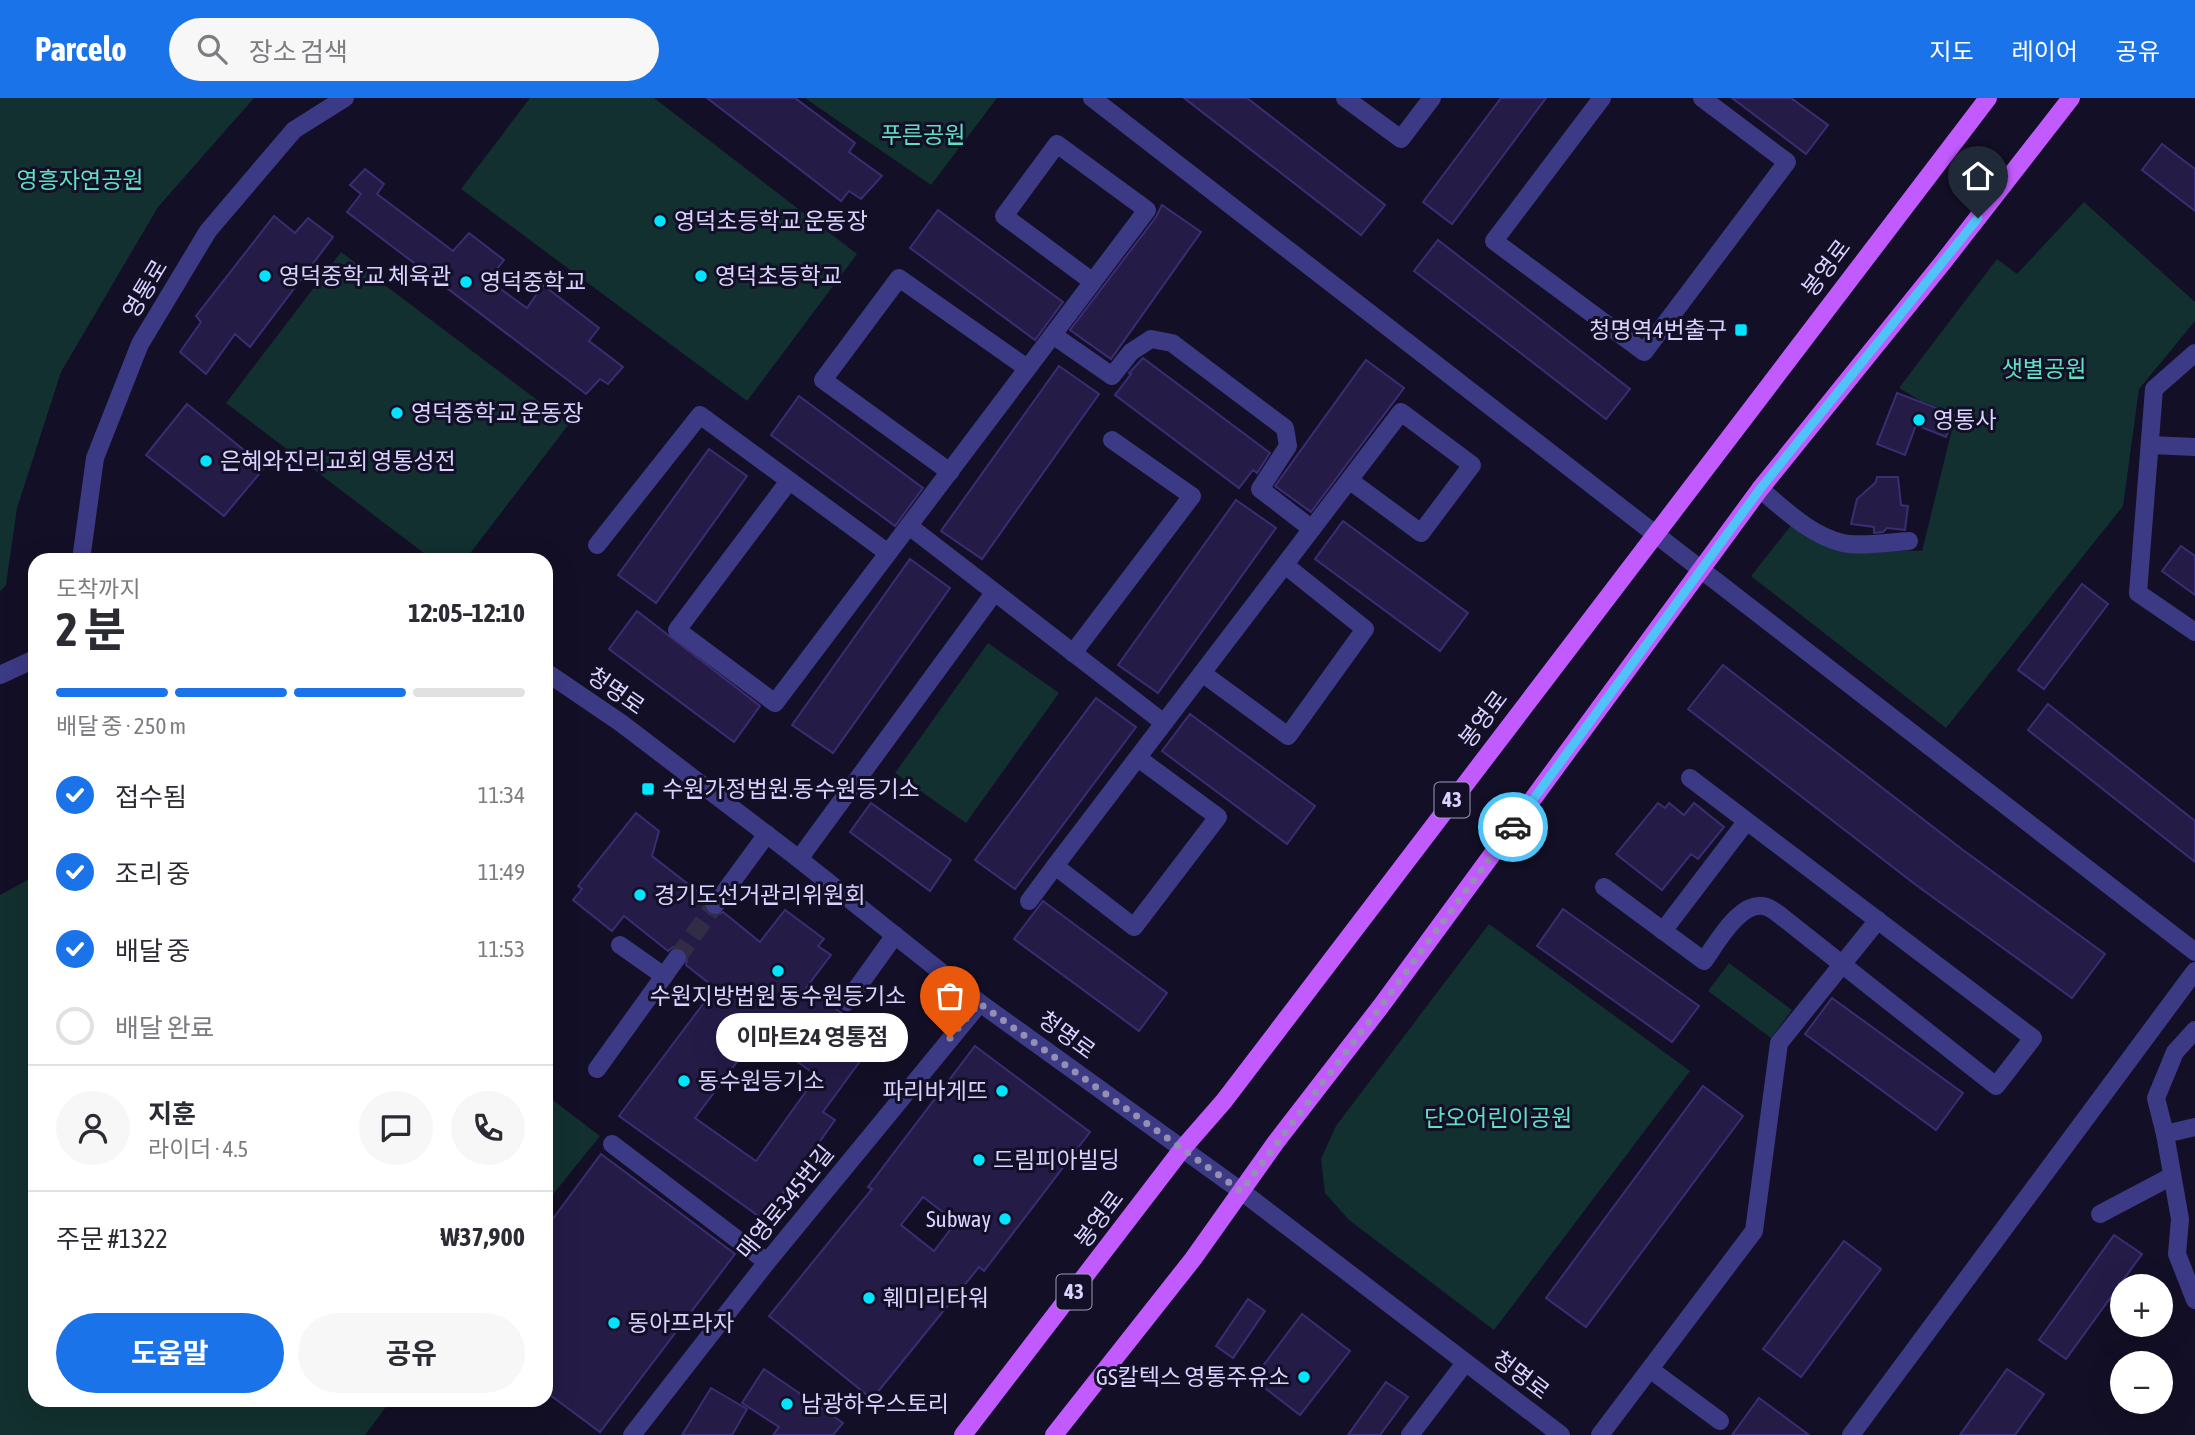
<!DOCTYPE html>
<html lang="ko">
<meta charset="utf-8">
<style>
:root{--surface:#fff;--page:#f7f7f7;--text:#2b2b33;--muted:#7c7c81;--line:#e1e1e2;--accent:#1a73e8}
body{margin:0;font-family:"Asap Condensed","Noto Sans KR",sans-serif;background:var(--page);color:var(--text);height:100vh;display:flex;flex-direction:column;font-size:26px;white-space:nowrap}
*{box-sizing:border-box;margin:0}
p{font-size:23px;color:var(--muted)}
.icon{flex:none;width:38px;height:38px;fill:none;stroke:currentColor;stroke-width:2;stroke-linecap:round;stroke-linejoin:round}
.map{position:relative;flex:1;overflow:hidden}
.drawer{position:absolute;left:28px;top:455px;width:525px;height:854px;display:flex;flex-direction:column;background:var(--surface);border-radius:21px;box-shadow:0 7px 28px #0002}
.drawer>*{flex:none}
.tools{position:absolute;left:2110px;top:1176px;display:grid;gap:14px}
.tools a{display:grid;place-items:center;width:63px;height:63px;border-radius:50%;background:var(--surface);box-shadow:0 7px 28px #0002;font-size:35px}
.pin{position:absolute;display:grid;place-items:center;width:60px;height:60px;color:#fff;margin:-72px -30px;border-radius:50% 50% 50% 0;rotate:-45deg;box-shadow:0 0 7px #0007}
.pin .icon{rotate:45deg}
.courier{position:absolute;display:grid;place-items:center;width:70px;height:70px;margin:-35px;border:5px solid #4fc3f7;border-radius:50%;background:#fff;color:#222;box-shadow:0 2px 9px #0007}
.bubble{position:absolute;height:49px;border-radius:24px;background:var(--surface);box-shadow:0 7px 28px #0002;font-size:23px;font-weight:700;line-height:49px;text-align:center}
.overview em{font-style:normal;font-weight:700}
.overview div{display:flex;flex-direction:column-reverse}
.overview{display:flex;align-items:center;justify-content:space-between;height:119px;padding:0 28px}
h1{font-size:46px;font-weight:700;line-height:52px}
.bar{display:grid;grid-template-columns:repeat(4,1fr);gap:10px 7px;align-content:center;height:84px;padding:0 28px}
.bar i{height:9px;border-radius:5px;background:var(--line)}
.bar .current{background:var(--accent)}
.bar p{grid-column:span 4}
.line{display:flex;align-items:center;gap:18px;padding:0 28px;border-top:2px solid var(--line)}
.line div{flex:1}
.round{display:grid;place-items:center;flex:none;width:74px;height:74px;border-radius:37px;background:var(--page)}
ol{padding:0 28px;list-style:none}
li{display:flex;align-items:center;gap:21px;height:77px}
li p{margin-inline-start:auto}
li .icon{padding:7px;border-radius:50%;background:var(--accent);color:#fff;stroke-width:4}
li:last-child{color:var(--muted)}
li i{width:38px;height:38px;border:4px solid var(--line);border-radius:50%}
.action{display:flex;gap:14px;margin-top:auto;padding:14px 28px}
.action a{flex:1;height:80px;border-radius:42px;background:var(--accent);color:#fff;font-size:28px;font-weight:700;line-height:80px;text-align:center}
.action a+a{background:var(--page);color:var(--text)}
header{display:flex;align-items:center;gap:42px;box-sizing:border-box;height:98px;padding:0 35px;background:var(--accent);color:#fff}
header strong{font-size:33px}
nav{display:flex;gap:38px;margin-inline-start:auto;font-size:24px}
.search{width:490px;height:63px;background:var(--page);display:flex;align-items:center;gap:18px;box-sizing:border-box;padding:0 24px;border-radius:38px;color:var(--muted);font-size:26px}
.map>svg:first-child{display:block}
</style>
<header>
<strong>Parcelo</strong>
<div class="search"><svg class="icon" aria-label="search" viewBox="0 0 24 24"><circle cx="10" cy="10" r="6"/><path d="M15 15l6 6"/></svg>장소 검색</div>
<nav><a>지도</a><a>레이어</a><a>공유</a></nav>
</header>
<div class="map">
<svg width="2195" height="1337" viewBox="0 0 2195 1337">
<rect width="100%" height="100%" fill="#130f26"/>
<g fill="#12302f">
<polygon points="0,0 254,0 158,109 61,274 17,410 6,487 0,493"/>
<polygon points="530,0 654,0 857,156 747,303 461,91"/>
<polygon points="805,0 997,0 931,87"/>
<polygon points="2084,104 2195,204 2195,223 2139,291 2123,408 1946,630 1751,478 1798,419 1845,451 1922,453 1956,315 1921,303 1899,290 1997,161 2017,176"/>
<polygon points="341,154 569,326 465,462 433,462 226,305"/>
<polygon points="988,545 1059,595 966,725 895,675"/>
<polygon points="35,778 35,1302 391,1302 365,1337 0,1337 0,797"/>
<polygon points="1489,826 1690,973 1494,1232 1349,1122 1325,1095 1321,1061 1336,1028"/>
<polygon points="1729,865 1792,912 1771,940 1708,893"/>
<polygon points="546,997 600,1038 546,1105"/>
</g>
<g fill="#241b47" stroke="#3b2d73" stroke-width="2" fill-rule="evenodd">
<polygon points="707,0 795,0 855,45 849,54 882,78 861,101 849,93 841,103"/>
<polygon points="1184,0 1247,0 1385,107 1361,137"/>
<polygon points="1501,0 1546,0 1452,126 1423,104"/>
<polygon points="1732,0 1791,0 1828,27 1806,56"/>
<polygon points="2162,46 2195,71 2195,113 2142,72"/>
<polygon points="365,71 384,86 377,96 453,153 469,135 504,162 488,182 527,210 543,187 599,230 589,243 623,269 608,286 600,281 586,296 347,114 361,96 350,87"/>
<polygon points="1162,107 1201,134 1111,261 1070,232 1156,119"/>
<polygon points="938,112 1063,204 1035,242 910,150"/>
<polygon points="274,118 295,135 308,120 333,139 250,249 235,236 206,276 180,254 201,224 196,218"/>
<polygon points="1438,142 1630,291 1606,321 1414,173"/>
<polygon points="1143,260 1270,355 1257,375 1253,372 1239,390 1115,297 1131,276 1129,275"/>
<polygon points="1366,262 1404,290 1311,414 1275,388"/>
<polygon points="1059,268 1099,296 982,461 941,433"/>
<polygon points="1897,295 1955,317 1946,339 1916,327 1905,357 1877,346"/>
<polygon points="799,298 923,390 895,428 771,337"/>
<polygon points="187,306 265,369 224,418 146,357"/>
<polygon points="709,351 747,378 656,505 618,477"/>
<polygon points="1877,379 1898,379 1901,407 1908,408 1905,432 1887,430 1883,434 1874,435 1874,429 1851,426 1857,401 1876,384"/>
<polygon points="1236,402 1276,430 1158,595 1118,567"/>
<polygon points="1343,423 1468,515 1440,553 1315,461"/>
<polygon points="2181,448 2195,458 2195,497 2162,473"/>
<polygon points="910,461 950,490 833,655 792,627"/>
<polygon points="2082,486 2108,506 2044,591 2018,572"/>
<polygon points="637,513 760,608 734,644 609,551"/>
<polygon points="1723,567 1963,752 2105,856 2072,900 1916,787 1688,611"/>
<polygon points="1096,600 1136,629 1015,791 975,762"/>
<polygon points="2048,606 2195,723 2195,764 2028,632"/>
<polygon points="1190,616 1315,708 1287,746 1162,653"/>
<polygon points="871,705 951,762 930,793 850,734"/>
<polygon points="1658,705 1665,710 1669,705 1684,717 1694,705 1724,729 1698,761 1691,756 1662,792 1616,756"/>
<path d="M636,715L659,733L652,758L706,800L704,811L709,816L714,818L723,814L760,844L785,812L824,841L818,848L831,857L806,890L856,925L861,918L882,933L823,1014L835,1022L764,1122L619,1018L715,890L686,867L688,856L683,850L673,849L668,853L624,818L612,833L573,802L582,791L578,788ZM764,928L776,948L817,978L756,1063L695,1020Z"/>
<polygon points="1043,803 1167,895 1139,933 1014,841"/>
<polygon points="1563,811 1699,908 1672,944 1537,848"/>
<polygon points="1832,900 1963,995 1936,1032 1805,936"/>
<path d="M975,948L1090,1034L984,1173L979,1169L872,1301L769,1218L872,1091L868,1089ZM923,1099L956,1124L934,1153L901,1127Z"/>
<polygon points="1703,988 1743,1018 1586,1229 1546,1200"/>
<polygon points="601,1056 735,1156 600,1334 546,1294 546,1130"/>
<polygon points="2114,1137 2142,1156 2066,1261 2039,1242"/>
<polygon points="1844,1143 1881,1171 1801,1279 1763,1251"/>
<polygon points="1248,1201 1265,1213 1233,1260 1216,1248"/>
<polygon points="1302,1216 1350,1253 1300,1317 1253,1281"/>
<polygon points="764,1271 843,1325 833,1337 773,1337 779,1329 742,1305"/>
<polygon points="2007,1271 2044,1296 2015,1337 1960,1337"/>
<polygon points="1386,1284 1408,1299 1380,1337 1348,1337"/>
<polygon points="711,1290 747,1311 732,1337 682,1337"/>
<polygon points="1759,1300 1809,1337 1732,1337"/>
</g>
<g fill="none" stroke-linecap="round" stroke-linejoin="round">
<polyline stroke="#312d47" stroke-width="18" stroke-dasharray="18 9" stroke-linecap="butt" points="677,860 715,807"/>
<g stroke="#3d3a85" stroke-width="18">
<polyline points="1092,0 2195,854"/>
<polyline points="1345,0 1401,41 1432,0"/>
<polyline points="1602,0 1494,143 1644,254 1787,64 1702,0"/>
<polyline points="1053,237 1112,278 1131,254 1151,241 1172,245 1285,330 1288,348 1260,391 1312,431"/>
<polyline points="2195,255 2154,291 2138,495 2195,534"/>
<polyline points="2150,347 2195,349"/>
<polyline points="950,374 823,282 899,180 1027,270"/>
<polyline points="789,383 677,532 775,605 1147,112 1057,46 1004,118 1093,184"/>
<path d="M1760,391C1784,411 1811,438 1843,445C1860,449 1890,444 1909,443"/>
<polyline points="909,428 1164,625"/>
<polyline points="597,447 700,317 888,455"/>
<polyline points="81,462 95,360 140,246 208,133 294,32 345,0"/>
<polyline points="1073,555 1192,398 1112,342"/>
<polyline points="546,574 621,625 799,761 980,905 1241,1093 1561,1337"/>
<polyline points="1202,575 1288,638 1365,531 1285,467"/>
<polyline points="0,577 35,561"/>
<polyline points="799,761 994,495"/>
<polyline points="1055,768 1134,829 1218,719 1138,660"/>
<path d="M1604,789L1704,863C1717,845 1741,800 1767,809C1772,811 1777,815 1781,818L1996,988L2033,940L1690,680"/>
<polyline points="1029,803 1055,768 1401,314 1472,367 1421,435 1349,382"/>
<polyline points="715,807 767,736"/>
<polyline points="1663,833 1746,724"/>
<polyline points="620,847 664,878"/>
<polyline points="847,904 895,837"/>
<polyline points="597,971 677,860"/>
<polyline points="2195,1029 2165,1036 2180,1121 2177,1156 2195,1202"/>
<polyline points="2165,1036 2156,1000 2175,954 2195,932"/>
<polyline points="612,1046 767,1164"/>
<polyline points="2100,1116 2172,1078"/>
<polyline points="1651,1272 1720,1323"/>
<polyline points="632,1337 767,1164 980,905"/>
<polyline points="1410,1337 1465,1265"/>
<polyline points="1600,1337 1754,1133 1779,945 1878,822"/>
<polyline points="1851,1337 2195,873"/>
</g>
<g stroke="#c25bff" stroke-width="18">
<polyline points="963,1337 1183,1050 1224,1003 1988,0"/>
<polyline points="1054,1337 1193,1161 1276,1044 1381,908 1760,391 1944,163 2071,0"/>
</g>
</g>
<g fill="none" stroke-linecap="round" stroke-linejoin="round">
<polyline stroke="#948fb3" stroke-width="7" stroke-dasharray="0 12.6" points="950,940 979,905 1241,1093 1381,908 1513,729"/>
<polyline stroke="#4fc3f7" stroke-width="9" points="1513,729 1760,391 1978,120"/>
</g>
<g fill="#00e5ff" stroke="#130f26" stroke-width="2.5">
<circle cx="660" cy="123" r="7"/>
<circle cx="265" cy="178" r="7"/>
<circle cx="701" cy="178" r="7"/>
<circle cx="466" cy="184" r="7"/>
<rect x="1734" y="225" width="14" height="14" rx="3.5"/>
<circle cx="397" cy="315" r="7"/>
<circle cx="1919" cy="322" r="7"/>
<circle cx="206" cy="363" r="7"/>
<rect x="641" y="684" width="14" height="14" rx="3.5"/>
<circle cx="640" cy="797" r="7"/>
<circle cx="778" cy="873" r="7"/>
<circle cx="684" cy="983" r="7"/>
<circle cx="1002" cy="993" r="7"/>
<circle cx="979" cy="1062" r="7"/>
<circle cx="1005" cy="1121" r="7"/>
<circle cx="869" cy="1200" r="7"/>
<circle cx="614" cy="1225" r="7"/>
<circle cx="1304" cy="1279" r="7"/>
<circle cx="787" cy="1306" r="7"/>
</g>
<g text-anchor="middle" stroke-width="6" stroke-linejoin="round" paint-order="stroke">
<g fill="#130f26" stroke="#9e99be" stroke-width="2">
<rect x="1434.5" y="684.5" width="35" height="35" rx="5"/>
<rect x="1056.5" y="1176.5" width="35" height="35" rx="5"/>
</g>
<g font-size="21" font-weight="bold" fill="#d9d4ff">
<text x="1452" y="709">43</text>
<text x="1074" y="1201">43</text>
</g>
<g font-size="23" fill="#5fe0c0" stroke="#130f26">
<text x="923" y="45">푸른공원</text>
<text x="80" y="90">영흥자연공원</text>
<text x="2044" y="279">샛별공원</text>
<text x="1498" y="1028">단오어린이공원</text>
</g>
<g font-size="23" fill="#d9d4ff" stroke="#130f26" text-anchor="start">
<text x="674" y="131">영덕초등학교 운동장</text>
<text x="279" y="186">영덕중학교 체육관</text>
<text x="715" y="186">영덕초등학교</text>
<text x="480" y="192">영덕중학교</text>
<text x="1727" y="240" text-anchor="end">청명역4번출구</text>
<text x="411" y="323">영덕중학교 운동장</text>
<text x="1933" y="330">영통사</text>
<text x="220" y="371">은혜와진리교회 영통성전</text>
<text x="662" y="699">수원가정법원.동수원등기소</text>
<text x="654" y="805">경기도선거관리위원회</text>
<text x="778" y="906" text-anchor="middle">수원지방법원 동수원등기소</text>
<text x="698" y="991">동수원등기소</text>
<text x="988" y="1001" text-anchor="end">파리바게뜨</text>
<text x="993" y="1070">드림피아빌딩</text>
<text x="991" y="1129" text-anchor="end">Subway</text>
<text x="883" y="1208">훼미리타워</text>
<text x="628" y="1233">동아프라자</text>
<text x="1290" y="1287" text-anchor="end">GS칼텍스 영통주유소</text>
<text x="801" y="1314">남광하우스토리</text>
</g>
<g font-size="23" fill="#d9d4ff" stroke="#130f26">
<text transform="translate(1826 170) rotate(-53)" y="8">봉영로</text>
<text transform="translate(145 191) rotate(-59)" y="8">영통로</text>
<text transform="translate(616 593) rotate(35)" y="8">청명로</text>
<text transform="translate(1483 621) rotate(-53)" y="8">봉영로</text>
<text transform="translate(1067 937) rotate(36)" y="8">청명로</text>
<text transform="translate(785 1104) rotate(-51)" y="8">매영로345번길</text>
<text transform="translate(1099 1121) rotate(-53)" y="8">봉영로</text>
<text transform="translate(1521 1277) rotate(37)" y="8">청명로</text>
</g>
</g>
</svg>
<div class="tools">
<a>+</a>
<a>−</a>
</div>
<div class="pin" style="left:950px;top:940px;background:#ea580c"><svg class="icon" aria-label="bag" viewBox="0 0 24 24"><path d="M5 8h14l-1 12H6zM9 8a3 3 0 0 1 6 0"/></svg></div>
<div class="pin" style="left:1978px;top:120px;background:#1f2937"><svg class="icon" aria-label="home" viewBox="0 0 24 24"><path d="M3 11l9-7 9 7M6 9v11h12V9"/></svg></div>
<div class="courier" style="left:1513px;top:729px"><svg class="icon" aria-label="car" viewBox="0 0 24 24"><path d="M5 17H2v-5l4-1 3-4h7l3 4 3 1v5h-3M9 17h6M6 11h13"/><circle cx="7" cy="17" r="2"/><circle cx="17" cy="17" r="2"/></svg></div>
<div class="bubble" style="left:716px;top:915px;width:192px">이마트24 영통점</div>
<section class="drawer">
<div class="overview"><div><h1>2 분</h1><p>도착까지</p></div><em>12:05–12:10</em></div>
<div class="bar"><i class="current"></i><i class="current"></i><i class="current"></i><i></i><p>배달 중 · 250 m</p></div>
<ol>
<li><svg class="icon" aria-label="check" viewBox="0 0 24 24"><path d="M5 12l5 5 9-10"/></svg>접수됨<p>11:34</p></li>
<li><svg class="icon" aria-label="check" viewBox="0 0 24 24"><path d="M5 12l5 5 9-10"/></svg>조리 중<p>11:49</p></li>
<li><svg class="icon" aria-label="check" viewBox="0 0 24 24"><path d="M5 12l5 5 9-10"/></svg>배달 중<p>11:53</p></li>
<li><i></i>배달 완료</li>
</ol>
<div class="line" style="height:126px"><a class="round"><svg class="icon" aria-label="person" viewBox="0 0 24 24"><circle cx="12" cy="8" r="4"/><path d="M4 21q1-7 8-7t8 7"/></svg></a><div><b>지훈</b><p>라이더 · 4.5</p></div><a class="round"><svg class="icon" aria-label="chat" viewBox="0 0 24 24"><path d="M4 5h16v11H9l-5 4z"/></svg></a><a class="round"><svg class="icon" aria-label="phone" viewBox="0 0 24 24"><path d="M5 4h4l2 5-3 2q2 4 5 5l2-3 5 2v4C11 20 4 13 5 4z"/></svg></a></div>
<div class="line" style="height:91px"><div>주문 #1322</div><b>₩37,900</b></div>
<div class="action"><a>도움말</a><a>공유</a></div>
</section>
</div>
